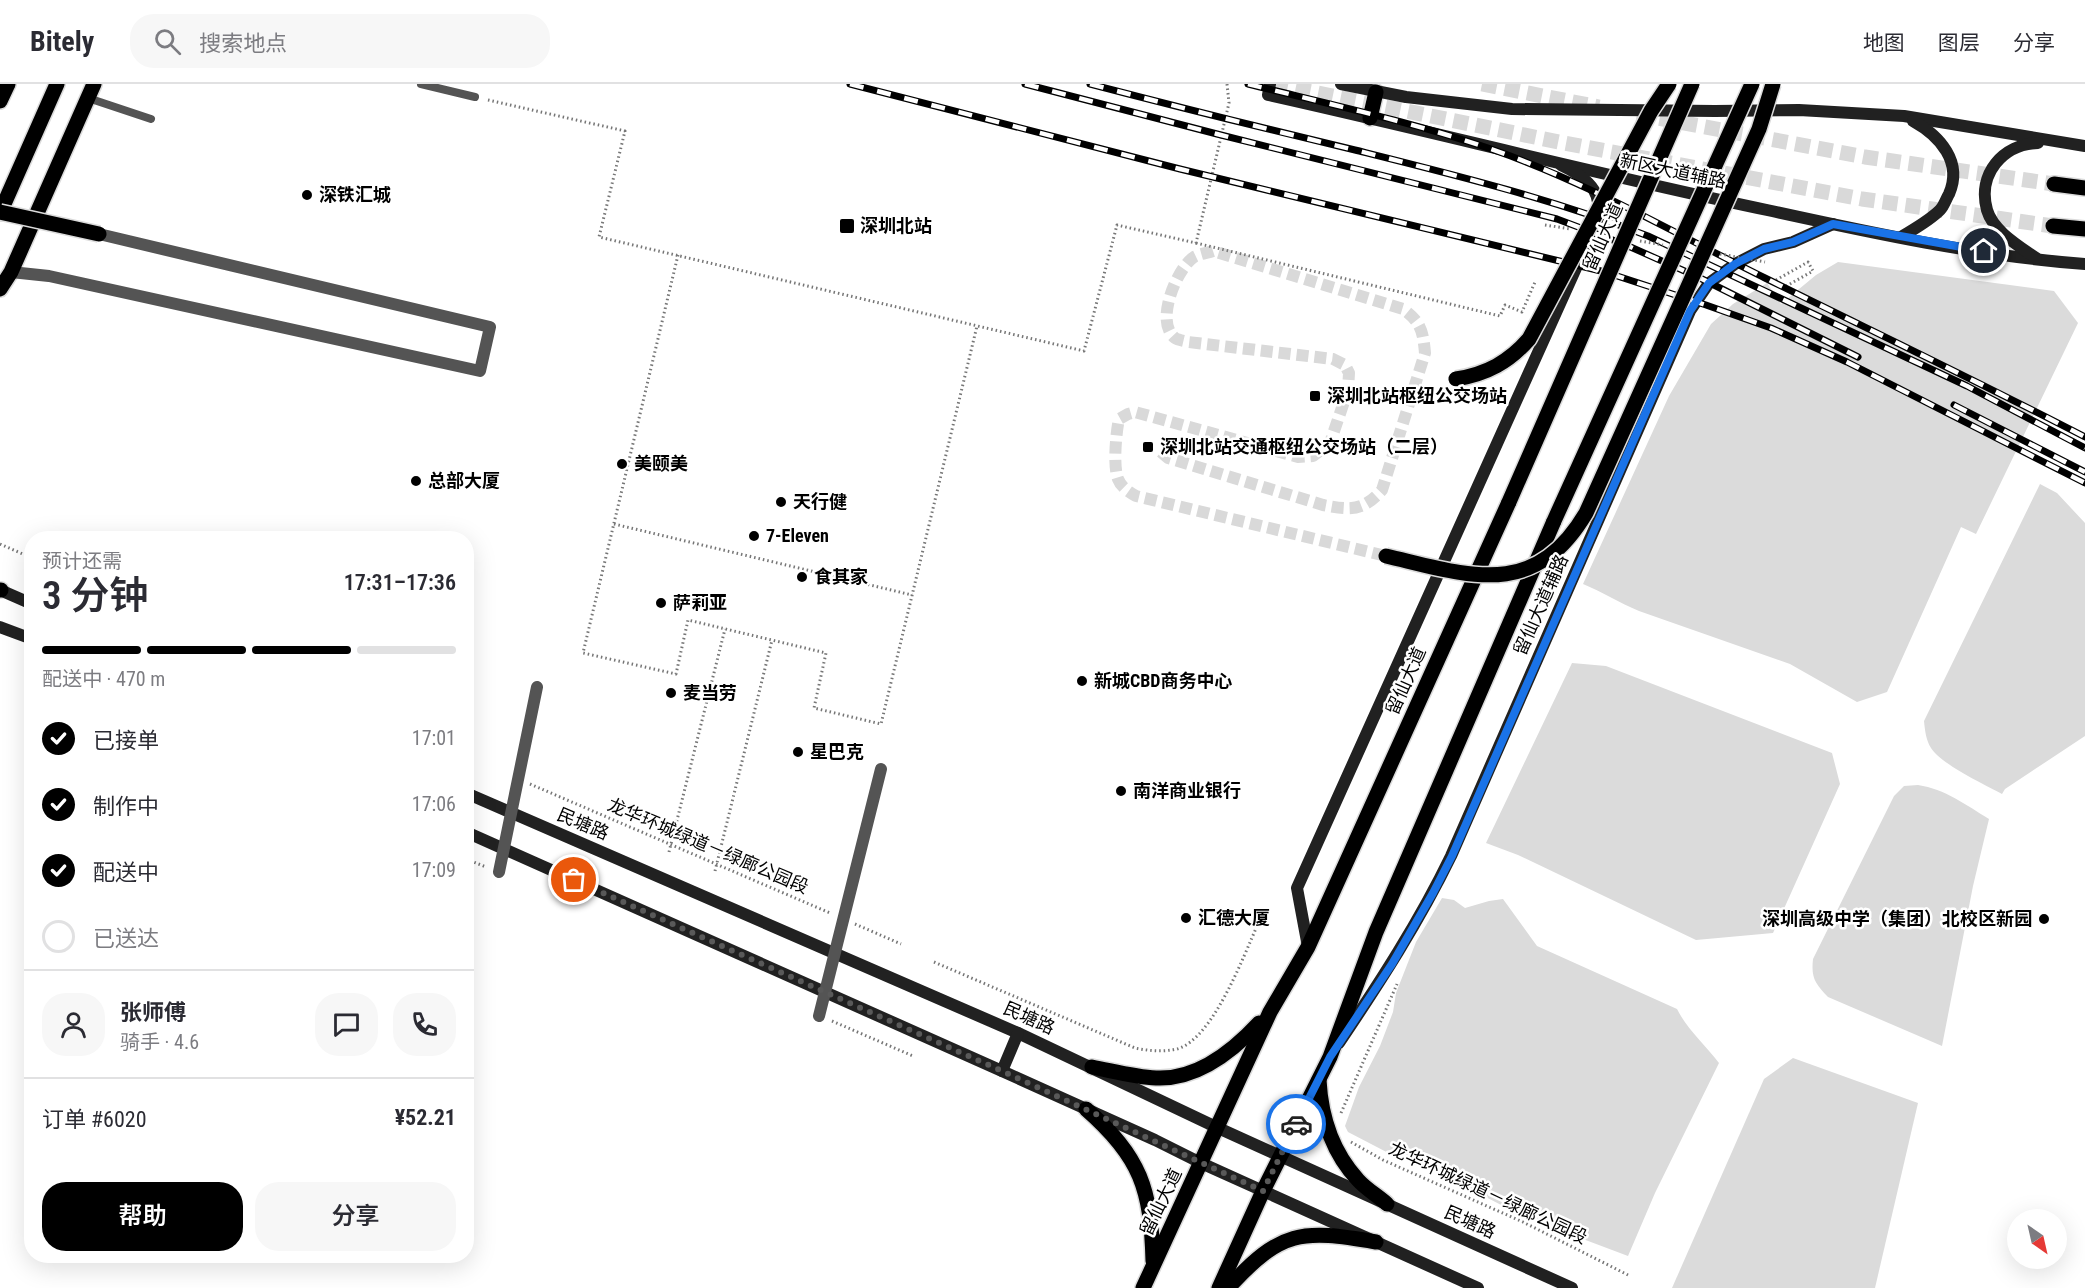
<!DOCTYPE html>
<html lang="zh">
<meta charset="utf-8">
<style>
:root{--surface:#fff;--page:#f7f7f7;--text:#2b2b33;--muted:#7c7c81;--line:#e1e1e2;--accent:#000}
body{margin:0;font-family:"Roboto Condensed","Noto Sans SC",sans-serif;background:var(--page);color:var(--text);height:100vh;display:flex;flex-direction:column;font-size:22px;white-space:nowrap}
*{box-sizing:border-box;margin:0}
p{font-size:20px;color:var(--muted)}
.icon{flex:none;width:33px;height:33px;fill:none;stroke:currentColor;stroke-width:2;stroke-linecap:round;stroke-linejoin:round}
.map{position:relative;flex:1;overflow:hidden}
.sheet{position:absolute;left:24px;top:447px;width:450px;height:732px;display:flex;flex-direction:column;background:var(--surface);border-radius:24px;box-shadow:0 6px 24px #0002}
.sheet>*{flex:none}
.needle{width:39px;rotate:146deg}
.fabs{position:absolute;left:2007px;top:1125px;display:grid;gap:12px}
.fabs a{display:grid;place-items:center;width:60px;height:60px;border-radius:50%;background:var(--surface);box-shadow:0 6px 24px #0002;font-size:30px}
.pin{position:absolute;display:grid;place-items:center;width:51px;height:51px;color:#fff;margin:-26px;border:3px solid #fff;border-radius:50%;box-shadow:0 2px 6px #0007}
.courier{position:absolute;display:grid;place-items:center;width:60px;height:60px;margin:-30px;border:4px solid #1a73e8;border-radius:50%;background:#fff;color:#222;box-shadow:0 2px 8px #0007}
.head em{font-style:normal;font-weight:600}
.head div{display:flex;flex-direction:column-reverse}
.head{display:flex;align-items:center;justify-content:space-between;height:102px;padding:0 18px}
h1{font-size:39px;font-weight:600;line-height:45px}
.bar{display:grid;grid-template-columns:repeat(4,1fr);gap:9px 6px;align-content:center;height:72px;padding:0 18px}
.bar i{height:8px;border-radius:4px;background:var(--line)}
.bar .current{background:var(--accent)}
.bar p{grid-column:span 4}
.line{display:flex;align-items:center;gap:15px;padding:0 18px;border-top:2px solid var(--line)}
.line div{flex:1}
.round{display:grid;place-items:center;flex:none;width:63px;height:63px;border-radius:24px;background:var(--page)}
ol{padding:0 18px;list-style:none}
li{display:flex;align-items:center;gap:18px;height:66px}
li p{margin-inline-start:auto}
li .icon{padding:6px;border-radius:50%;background:var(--accent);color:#fff;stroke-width:4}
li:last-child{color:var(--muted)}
li i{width:33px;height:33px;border:3px solid var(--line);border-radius:50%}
.button{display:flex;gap:12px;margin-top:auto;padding:12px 18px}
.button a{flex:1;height:69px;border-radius:24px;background:var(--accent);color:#fff;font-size:24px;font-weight:600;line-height:69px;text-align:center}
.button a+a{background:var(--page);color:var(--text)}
header{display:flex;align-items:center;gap:36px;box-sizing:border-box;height:84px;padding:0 30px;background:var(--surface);border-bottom:2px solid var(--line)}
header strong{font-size:28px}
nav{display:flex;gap:33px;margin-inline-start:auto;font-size:21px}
.search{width:420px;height:54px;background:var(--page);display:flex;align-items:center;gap:15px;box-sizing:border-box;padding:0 21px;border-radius:24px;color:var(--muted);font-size:22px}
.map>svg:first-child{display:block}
</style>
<header>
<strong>Bitely</strong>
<div class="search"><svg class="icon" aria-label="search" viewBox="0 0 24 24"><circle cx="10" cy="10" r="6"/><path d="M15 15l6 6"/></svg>搜索地点</div>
<nav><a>地图</a><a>图层</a><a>分享</a></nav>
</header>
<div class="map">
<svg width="2085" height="1204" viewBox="0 0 2085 1204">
<rect width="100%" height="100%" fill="#fff"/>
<g fill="#dbdbdb">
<path d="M1838,178L2054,207L2078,239L1976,450L1961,443L1887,608L1857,618L1790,580L1639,527C1619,519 1603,508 1583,500L1669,312L1711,240L1733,220L1767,199L1781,220L1816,191Z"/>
<path d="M2040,400L2057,409L2085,439V652L2005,705L2002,710C1984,700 1942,681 1931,664C1926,656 1925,647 1924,637Z"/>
<polygon points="1572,579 1606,582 1832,669 1840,700 1773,849 1696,856 1518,771 1486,759"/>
<path d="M1918,701C1945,705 1966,721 1989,735L1973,802L1942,962L1828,913C1815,899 1811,894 1813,875L1894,712L1904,702Z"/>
<path d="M1442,814L1454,816L1465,824L1489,817L1503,815L1537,862L1677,925C1687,945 1705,961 1719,979L1655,1109L1628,1172L1559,1146L1505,1123L1430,1084L1398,1074L1348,1048L1345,1042L1359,1003L1380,962L1393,928L1396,909L1416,858Z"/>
<polygon points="1793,974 1918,1019 1875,1204 1672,1204 1764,995"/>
</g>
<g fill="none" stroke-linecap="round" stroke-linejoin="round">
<path stroke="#d9d9d9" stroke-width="12" stroke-dasharray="12 6" stroke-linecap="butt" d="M1161,368L1168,374L1323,421C1350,426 1362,428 1382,406L1425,269C1423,247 1421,238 1403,225L1213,167C1207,169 1199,170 1194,173C1177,184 1154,238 1175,254C1178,256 1185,257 1188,258L1333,275L1345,281L1349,289L1348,306L1330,359L1313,372L1298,373L1135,328L1128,330L1119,335C1116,349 1113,382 1118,395C1121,403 1129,408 1136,412L1386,472"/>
<g stroke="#d9d9d9" stroke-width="15" stroke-dasharray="15 8" stroke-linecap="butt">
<polyline points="1273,0 1564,59 1862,115 2053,142"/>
<polyline points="1482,0 1599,23"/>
<polyline points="1637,30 1865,73 2054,100"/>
</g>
<defs>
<g id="primary">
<polyline points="0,17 8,0"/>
<polyline points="1370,34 1376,8"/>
<polyline points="2054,100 2085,104"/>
<polyline points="0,129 57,0"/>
<polyline points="2053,142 2085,145"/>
<polyline points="0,205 11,188 94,0"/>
<polyline points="0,506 1,506"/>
<path d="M1092,983C1113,987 1135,993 1156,994C1196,996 1233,967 1259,939"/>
<path d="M1319,996C1321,1033 1332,1068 1358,1096C1366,1105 1378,1112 1387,1120"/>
<path d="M1086,1025C1141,1073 1151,1105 1153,1177"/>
<polyline points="1143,1204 1270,928 1308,863 1509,418"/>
<polyline points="1219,1204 1263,1107 1330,973 1376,848 1554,437"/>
<path d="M1228,1204C1281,1146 1301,1145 1376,1158"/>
</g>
</defs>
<use href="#primary" stroke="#dbdbdb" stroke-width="18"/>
<g stroke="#767676" stroke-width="3" stroke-dasharray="1.5 3" stroke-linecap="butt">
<polyline points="488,16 625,47 599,153 1084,267 1117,141 1196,159 1229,19 1227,0"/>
<polyline points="1196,159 1500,232 1505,221 1522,228 1535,198"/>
<polyline points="678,171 583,569 676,590 688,536 826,569 814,624 881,640 977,242"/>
<polyline points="1776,196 1808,178 1813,187 1781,205"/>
<polyline points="614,440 912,511"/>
<polyline points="0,460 32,474"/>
<polyline points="530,700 830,829"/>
<polyline points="669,768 725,545"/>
<polyline points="466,775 486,783"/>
<polyline points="715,787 772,556"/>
<polyline points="855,840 901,860"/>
<path d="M934,878L1135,964C1149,967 1163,968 1177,965C1213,955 1243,873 1258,840"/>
<polyline points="832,937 913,972"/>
<polyline points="1341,1029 1397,900"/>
<polyline points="1351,1058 1383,1076 1523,1138 1628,1191"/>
</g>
<g stroke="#545454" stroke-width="8">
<polyline points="421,0 475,13"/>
<polyline points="88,14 151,35"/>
</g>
<polyline stroke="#545454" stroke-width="12" points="11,188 49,192 480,287 490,243 99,150"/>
<g stroke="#212121" stroke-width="12">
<path d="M1270,0L1268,11C1434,48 1600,91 1767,126C1872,149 1978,172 2085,180"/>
<polyline points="1341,0 1406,13 1512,25 1715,27 1799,26 1904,32 2085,62"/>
<path d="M1561,81C1580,90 1602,104 1598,128"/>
<path d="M1901,153C1914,145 1929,137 1940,126C1944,122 1946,115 1949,110C1963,78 1940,52 1913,37"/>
<path d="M2036,174C2019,162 1993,147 1987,126C1977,90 2003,60 2038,59"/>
<polyline points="0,506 32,520"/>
<polyline points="0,543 32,555"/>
<polyline points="466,709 1018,949 1216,1043 1572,1204"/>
<polyline points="466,748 1002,987 1155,1056 1201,1079 1478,1204"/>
<polyline points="1308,863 1297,804 1590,153"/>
<path d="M1339,959C1380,898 1419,838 1451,772L1690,227L1709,199L1735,180L1764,165L1793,158L1833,140"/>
<polyline points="1002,987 1018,949"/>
</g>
<use href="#primary" stroke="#000" stroke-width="15"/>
<defs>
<g id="rail">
<polyline points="850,0 1180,85 1605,188 1706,221 1771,244 1847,278 2085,399"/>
<polyline points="1025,0 1217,50 1557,135 1626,161 1698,193 1858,273"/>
<path d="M1090,0C1178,23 1267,45 1355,66C1455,91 1553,115 1648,152L1967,302L2085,364"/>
<path d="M1248,0C1329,20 1412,38 1491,65C1587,98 1674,149 1765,194C1872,247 1979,298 2085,353"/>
<polyline points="1954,321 2085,388"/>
</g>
</defs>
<use href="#rail" stroke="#000" stroke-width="7"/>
<use href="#rail" stroke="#fff" stroke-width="4.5" stroke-dasharray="14" stroke-linecap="butt"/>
<defs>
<g id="primary-bridge">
<polyline points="0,128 99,150"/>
<path d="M1456,295C1487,290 1509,278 1529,255L1651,27L1669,0"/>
<polyline points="1509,418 1692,0"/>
<polyline points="1554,437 1752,0"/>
<path d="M1386,472C1468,491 1534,517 1586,429L1759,45L1773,0"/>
</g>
</defs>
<use href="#primary-bridge" stroke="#dbdbdb" stroke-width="18" stroke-linecap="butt"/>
<g stroke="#767676" stroke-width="3" stroke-dasharray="1.5 3" stroke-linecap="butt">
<polyline points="1545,141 1571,145"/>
<polyline points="1640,157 1663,161"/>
<polyline points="1720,170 1765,178"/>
</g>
<g stroke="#545454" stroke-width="12">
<polyline points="499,788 537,603"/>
<polyline points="819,932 881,685"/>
</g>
<use href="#primary-bridge" stroke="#000" stroke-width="15"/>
</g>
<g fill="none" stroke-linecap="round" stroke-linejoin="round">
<polyline stroke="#595959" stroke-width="6" stroke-dasharray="0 10.8" points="574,796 1002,987 1263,1107 1296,1040"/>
<polyline stroke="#1a73e8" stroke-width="8" points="1296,1040 1330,973 1392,880 1433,809 1452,772 1690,227 1709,199 1735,180 1764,165 1793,158 1833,140 1984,167"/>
</g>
<g fill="#000" stroke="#fff" stroke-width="2">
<circle cx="307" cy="111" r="6"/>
<rect x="839" y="134" width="16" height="16" rx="3"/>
<rect x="1309" y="306" width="12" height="12" rx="3"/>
<rect x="1142" y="357" width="12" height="12" rx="3"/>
<circle cx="622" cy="380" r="6"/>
<circle cx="416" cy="397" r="6"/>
<circle cx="781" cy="418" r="6"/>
<circle cx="754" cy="452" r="6"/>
<circle cx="802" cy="493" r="6"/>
<circle cx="661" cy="519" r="6"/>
<circle cx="1082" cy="597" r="6"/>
<circle cx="671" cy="609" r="6"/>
<circle cx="798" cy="668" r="6"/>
<circle cx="1121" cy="707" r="6"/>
<circle cx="1186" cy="834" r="6"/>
<circle cx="2044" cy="835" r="6"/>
</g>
<g text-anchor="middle" stroke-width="5" stroke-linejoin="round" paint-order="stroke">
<g font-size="18" fill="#000" stroke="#fff">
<text transform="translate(1673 87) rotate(12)" y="6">新区大道辅路</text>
<text transform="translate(1603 153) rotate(-66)" y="6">留仙大道</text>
<text transform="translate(1541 521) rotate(-66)" y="6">留仙大道辅路</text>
<text transform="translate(1406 597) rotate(-66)" y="6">留仙大道</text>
<text transform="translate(583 740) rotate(23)" y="6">民塘路</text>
<text transform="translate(708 762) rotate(23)" y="6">龙华环城绿道－绿廊公园段</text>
<text transform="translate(1029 934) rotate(24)" y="6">民塘路</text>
<text transform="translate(1488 1109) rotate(25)" y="6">龙华环城绿道－绿廊公园段</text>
<text transform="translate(1161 1118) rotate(-64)" y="6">留仙大道</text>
<text transform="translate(1470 1138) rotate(24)" y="6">民塘路</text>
</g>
<g font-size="18" font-weight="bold" fill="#000" stroke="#fff" text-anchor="start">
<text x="319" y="117">深铁汇城</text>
<text x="860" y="148">深圳北站</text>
<text x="1327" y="318">深圳北站枢纽公交场站</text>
<text x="1160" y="369">深圳北站交通枢纽公交场站（二层）</text>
<text x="634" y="386">美颐美</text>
<text x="428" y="403">总部大厦</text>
<text x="793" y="424">天行健</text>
<text x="766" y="458">7-Eleven</text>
<text x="814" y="499">食其家</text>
<text x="673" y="525">萨莉亚</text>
<text x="1094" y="603">新城CBD商务中心</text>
<text x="683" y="615">麦当劳</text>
<text x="810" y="674">星巴克</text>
<text x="1133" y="713">南洋商业银行</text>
<text x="1198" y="840">汇德大厦</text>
<text x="2032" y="841" text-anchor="end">深圳高级中学（集团）北校区新园</text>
</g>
</g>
</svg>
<div class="fabs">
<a><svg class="needle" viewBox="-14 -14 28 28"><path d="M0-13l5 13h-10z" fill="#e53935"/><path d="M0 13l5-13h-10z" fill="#7c7c81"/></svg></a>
</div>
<div class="pin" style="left:574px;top:796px;background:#ea580c"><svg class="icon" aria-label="bag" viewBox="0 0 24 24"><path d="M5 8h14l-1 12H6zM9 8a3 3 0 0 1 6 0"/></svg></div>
<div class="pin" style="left:1984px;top:167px;background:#1f2937"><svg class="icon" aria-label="home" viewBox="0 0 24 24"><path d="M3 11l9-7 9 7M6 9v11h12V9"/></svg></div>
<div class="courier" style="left:1296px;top:1040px"><svg class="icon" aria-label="car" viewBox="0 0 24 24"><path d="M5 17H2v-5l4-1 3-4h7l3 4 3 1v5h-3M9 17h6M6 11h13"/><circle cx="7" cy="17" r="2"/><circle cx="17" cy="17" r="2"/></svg></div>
<section class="sheet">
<div class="head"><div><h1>3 分钟</h1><p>预计还需</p></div><em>17:31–17:36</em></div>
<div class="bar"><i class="current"></i><i class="current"></i><i class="current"></i><i></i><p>配送中 · 470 m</p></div>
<ol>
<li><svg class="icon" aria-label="check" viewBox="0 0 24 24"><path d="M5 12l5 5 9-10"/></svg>已接单<p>17:01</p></li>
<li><svg class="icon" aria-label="check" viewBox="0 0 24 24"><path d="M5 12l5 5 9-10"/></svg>制作中<p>17:06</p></li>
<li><svg class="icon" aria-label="check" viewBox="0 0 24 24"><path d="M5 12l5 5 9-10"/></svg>配送中<p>17:09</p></li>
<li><i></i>已送达</li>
</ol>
<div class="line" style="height:108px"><a class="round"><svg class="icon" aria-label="person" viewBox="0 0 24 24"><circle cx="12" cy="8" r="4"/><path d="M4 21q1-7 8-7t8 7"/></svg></a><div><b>张师傅</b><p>骑手 · 4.6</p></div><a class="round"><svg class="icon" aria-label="chat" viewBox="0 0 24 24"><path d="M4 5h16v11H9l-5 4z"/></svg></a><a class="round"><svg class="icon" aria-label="phone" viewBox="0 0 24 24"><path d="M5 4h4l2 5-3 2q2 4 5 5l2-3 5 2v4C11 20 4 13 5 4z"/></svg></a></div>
<div class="line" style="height:78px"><div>订单 #6020</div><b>¥52.21</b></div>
<div class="button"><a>帮助</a><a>分享</a></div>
</section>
</div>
